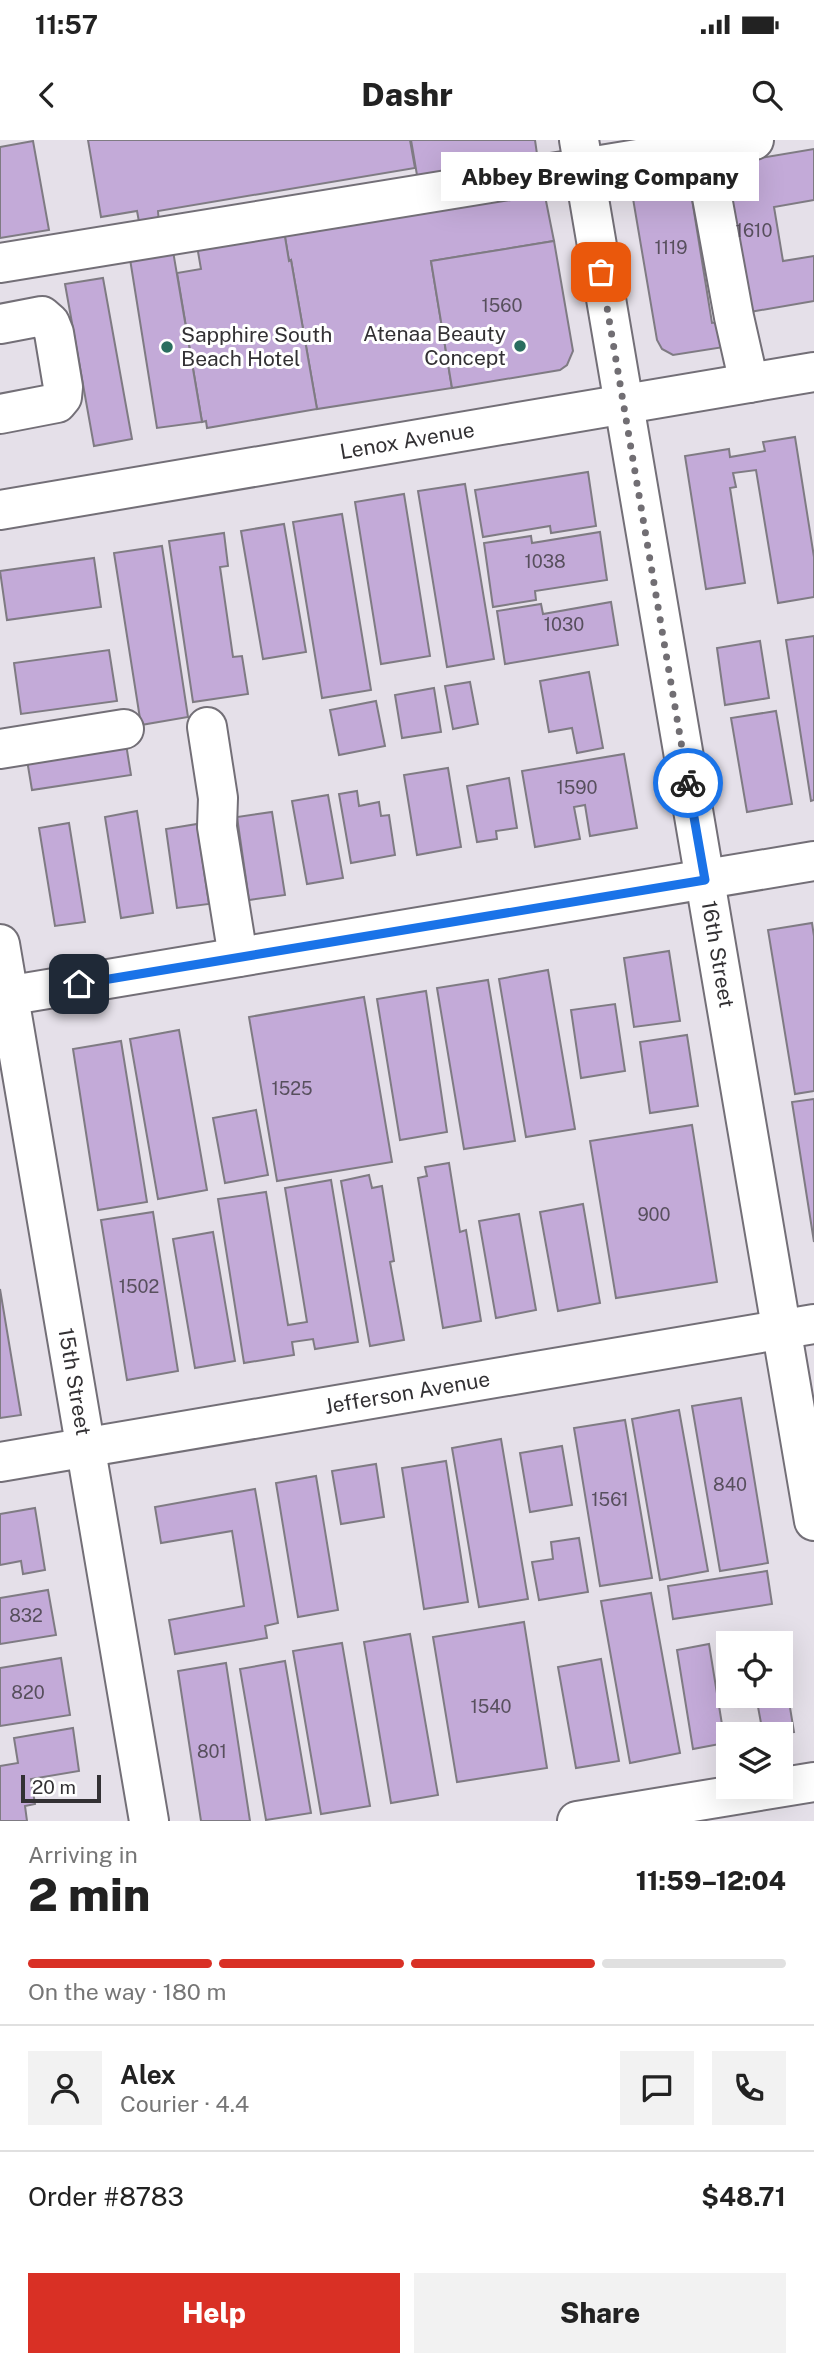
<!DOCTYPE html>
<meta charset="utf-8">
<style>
:root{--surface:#fff;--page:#f2f2f2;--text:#222;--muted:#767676;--line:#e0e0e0;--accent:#d93025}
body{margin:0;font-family:"Public Sans",sans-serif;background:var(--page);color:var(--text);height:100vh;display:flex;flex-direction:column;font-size:26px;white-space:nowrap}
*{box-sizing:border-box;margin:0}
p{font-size:23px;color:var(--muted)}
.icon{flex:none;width:38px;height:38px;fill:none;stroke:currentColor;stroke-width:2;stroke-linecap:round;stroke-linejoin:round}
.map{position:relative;height:1681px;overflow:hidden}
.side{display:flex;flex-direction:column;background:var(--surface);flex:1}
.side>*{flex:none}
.buttons{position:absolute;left:716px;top:1491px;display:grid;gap:14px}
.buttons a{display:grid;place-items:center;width:77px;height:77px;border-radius:0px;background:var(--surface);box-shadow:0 7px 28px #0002;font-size:35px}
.scale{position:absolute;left:21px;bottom:18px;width:80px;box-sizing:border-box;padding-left:7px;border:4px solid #333134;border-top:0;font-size:19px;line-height:24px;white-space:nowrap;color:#333134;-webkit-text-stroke:5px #fff;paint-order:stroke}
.pin{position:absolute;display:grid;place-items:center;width:60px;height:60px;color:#fff;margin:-30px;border-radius:14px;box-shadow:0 4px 10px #0006}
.courier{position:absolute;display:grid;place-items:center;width:70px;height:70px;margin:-35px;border:5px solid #1a73e8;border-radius:50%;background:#fff;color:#222;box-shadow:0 2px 9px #0007}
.bubble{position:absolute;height:49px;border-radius:0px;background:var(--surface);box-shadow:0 7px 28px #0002;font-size:23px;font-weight:800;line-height:49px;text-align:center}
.summary em{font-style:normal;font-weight:800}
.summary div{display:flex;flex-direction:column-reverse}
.summary{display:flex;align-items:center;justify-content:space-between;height:119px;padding:0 28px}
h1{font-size:46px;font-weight:800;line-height:52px}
.bar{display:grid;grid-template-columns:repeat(4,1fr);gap:10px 7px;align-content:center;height:84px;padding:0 28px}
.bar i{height:9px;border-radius:5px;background:var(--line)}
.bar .on{background:var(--accent)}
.bar p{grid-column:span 4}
.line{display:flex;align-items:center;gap:18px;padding:0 28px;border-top:2px solid var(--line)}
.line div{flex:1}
.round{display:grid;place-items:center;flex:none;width:74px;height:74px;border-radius:0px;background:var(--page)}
.button{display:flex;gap:14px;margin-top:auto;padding:14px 28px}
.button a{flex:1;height:80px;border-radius:0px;background:var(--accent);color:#fff;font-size:28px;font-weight:800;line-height:80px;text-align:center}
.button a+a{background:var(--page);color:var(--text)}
.status{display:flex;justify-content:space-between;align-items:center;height:49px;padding:0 35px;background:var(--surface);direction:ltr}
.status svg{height:19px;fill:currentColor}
header{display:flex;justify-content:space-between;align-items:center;height:91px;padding:0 28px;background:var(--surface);font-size:32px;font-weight:800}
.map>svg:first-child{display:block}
</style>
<div class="status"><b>11:57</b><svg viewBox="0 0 49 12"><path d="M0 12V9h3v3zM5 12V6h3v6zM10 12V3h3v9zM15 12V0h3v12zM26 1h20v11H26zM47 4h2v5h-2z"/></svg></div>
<header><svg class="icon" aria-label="back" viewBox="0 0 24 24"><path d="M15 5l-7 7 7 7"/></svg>Dashr<svg class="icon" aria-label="search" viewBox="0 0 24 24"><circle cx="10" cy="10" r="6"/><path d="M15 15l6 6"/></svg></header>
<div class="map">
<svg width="814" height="1681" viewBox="0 0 814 1681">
<rect width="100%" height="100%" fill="#e5e0e9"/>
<g fill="#c3aad8" stroke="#7f7b83" stroke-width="2">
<polygon points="88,0 410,0 415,28 158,71 159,84 140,87 137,71 101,77"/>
<polygon points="411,0 535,0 538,21 418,41"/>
<polygon points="33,1 49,90 0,98 0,7"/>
<polygon points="814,9 814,60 774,67 783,121 814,116 814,161 744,173 719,25"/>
<polygon points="686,22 712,183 720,182 724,207 673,215 662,209 657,200 629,35"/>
<polygon points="544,51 554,101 431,121 452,248 317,269 291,120 289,121 284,91"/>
<polygon points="284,91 289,121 291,120 317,269 207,288 206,281 202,282 177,133 201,129 197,106"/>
<polygon points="554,101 573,211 567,225 560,230 452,248 431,121"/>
<polygon points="173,111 202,282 157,288 130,119"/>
<polygon points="103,138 132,299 94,306 65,144"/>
<polygon points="795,297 814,417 814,457 778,463 756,330 733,333 736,347 730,348 745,443 706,449 685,316 729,309 730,317 765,311 763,302"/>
<polygon points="588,332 596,386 551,393 550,386 483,397 475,350"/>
<polygon points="465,344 494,519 447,527 418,351"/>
<polygon points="404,354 430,516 381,524 355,362"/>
<polygon points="342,374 371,550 322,558 293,382"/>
<polygon points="284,384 306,512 263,519 241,391"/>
<polygon points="600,392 607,440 535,451 536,460 493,467 484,403 531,396 532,403"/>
<polygon points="224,393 228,426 220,427 233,517 242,516 248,554 193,562 169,401"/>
<polygon points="162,406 188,577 141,585 114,413"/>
<polygon points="94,418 101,467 7,480 0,431"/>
<polygon points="611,462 618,505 505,524 497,471 541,464 543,474"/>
<polygon points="814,496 814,660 811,661 786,500"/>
<polygon points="760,501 769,558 725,565 717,508"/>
<polygon points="109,510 117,561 21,574 14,523"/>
<polygon points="589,532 603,608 577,613 572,588 549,592 540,541"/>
<polygon points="470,542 478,584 453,589 445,546"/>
<polygon points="434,548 441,592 402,598 395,555"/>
<polygon points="376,561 385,606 339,615 330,570"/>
<polygon points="776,571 792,664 747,672 731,578"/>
<polygon points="126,604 131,635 32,650 27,620"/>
<polygon points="624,614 637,688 590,696 585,665 574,667 580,699 535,707 522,631"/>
<polygon points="448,628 461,707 417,715 404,635"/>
<polygon points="509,638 517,688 496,691 497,699 477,702 467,646"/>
<polygon points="357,651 359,666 379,662 381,676 389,675 395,715 351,723 339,654"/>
<polygon points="328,655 343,738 307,744 292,661"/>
<polygon points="137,671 153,773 121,778 105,677"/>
<polygon points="272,672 285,755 249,760 237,677"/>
<polygon points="69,683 85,782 55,786 39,688"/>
<polygon points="197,684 209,764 177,768 166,689"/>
<polygon points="812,783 814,796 814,951 795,954 768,790"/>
<polygon points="669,811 680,881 634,887 624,818"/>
<polygon points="548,830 575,989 526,997 499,839"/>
<polygon points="488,840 515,1001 464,1009 437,848"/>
<polygon points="426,851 447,992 400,1000 377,859"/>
<polygon points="364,857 392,1022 277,1041 249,877"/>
<polygon points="615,864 625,931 581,938 571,870"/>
<polygon points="179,890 207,1050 158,1059 130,899"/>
<polygon points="687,895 698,966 650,973 640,902"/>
<polygon points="121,901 147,1062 98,1070 73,909"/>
<polygon points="814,959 814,1102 792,962"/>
<polygon points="256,970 268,1035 225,1043 213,978"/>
<polygon points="692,985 717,1142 616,1158 590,1001"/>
<polygon points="449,1023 460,1092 466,1090 481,1181 443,1188 418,1038 427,1036 425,1027"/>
<polygon points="369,1035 372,1048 382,1046 394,1121 390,1122 404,1200 370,1206 341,1041"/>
<polygon points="331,1040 358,1202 315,1209 313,1199 292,1202 294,1215 244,1223 218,1059 266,1052 288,1185 307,1182 285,1048"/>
<polygon points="583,1064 600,1163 558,1171 540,1072"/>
<polygon points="153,1072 178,1231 127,1240 101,1080"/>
<polygon points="519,1074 536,1170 496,1178 479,1081"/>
<polygon points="213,1092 235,1221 195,1228 173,1099"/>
<polygon points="0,1149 21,1275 0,1278"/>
<polygon points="741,1258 768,1423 720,1431 692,1266"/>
<polygon points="679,1270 708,1431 660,1440 632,1279"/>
<polygon points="625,1280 652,1438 600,1446 574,1288"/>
<polygon points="501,1299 528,1459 479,1467 452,1308"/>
<polygon points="562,1306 572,1365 530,1372 520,1313"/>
<polygon points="446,1321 468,1462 424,1469 402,1328"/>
<polygon points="376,1324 384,1377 341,1384 332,1331"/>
<polygon points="316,1336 338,1470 298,1477 276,1343"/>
<polygon points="255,1349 278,1483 265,1486 267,1498 175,1514 169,1480 244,1466 232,1391 161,1403 155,1367"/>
<polygon points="35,1368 45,1430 23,1434 21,1421 0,1425 0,1374"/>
<polygon points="579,1398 588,1452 539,1460 532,1422 553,1419 551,1402"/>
<polygon points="767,1431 772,1464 673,1479 668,1446"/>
<polygon points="48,1450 56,1495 0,1504 0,1458"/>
<polygon points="651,1453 680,1613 630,1623 601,1461"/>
<polygon points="524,1482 547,1628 457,1642 433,1497"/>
<polygon points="778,1493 780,1503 747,1503 746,1498"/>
<polygon points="410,1494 438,1655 391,1663 364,1502"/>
<polygon points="342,1503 370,1666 321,1674 293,1511"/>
<polygon points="709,1504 725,1603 693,1609 677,1510"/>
<polygon points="780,1506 794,1592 763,1594 756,1556 780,1556"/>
<polygon points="61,1518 70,1575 0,1586 0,1528"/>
<polygon points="601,1519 619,1621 576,1628 558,1527"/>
<polygon points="285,1521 311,1673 266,1680 240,1529"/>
<polygon points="226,1523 250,1681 201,1681 178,1531"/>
<polygon points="73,1588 79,1631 31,1639 35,1664 25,1666 27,1681 0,1681 0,1626 18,1623 14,1598"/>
</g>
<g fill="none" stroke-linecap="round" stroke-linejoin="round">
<defs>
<g id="minor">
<path id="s1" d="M579,0L814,1381"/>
<polyline points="703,8 734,177 749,243"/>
<polyline points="0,123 754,0"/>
<polyline points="0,184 42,176 50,183 54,193 63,247 62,257 57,263 0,274"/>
<path id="s2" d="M0,370L814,232"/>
<polyline points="207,587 218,658 217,687 238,817"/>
<polyline points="0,609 124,589"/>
<path id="s3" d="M0,804L149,1681"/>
<polyline points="0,857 814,721"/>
<path id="s4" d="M0,1322L814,1184"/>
<polyline points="577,1681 814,1642"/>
</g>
</defs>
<use href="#minor" stroke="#736f77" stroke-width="42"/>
<use href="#minor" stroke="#fff" stroke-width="38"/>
</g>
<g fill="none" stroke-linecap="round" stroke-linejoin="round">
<polyline stroke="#716e73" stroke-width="7" stroke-dasharray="0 12.6" points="601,132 688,643"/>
<polyline stroke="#1a73e8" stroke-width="9" points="79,844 705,740 688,643"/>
</g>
<g fill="#296d5f" stroke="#fff" stroke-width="2.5">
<circle cx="520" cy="206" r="7"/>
<circle cx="167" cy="207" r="7"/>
</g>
<g text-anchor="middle" stroke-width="6" stroke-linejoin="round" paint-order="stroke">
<g font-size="18" fill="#574f5d">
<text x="754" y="97">1610</text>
<text x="671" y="114">1119</text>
<text x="502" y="172">1560</text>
<text x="545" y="428">1038</text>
<text x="564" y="491">1030</text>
<text x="577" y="654">1590</text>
<text x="292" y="955">1525</text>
<text x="654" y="1081">900</text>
<text x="139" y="1153">1502</text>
<text x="730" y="1351">840</text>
<text x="610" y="1366">1561</text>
<text x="26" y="1482">832</text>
<text x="28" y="1559">820</text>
<text x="491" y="1573">1540</text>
<text x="212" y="1618">801</text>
</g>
<g font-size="21" fill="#333134" stroke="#fff" text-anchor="end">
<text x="506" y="201">Atenaa Beauty<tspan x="506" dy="24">Concept</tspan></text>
<text x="181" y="202" text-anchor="start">Sapphire South<tspan x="181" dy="24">Beach Hotel</tspan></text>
</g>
<g font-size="21" fill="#333134" stroke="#fff">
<text dy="7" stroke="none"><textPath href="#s2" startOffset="413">Lenox Avenue</textPath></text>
<text dy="7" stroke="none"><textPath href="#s1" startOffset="826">16th Street</textPath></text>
<text dy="7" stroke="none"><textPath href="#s3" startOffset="444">15th Street</textPath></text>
<text dy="7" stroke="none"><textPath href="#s4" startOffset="413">Jefferson Avenue</textPath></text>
</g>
</g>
</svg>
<div class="buttons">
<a><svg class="icon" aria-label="locate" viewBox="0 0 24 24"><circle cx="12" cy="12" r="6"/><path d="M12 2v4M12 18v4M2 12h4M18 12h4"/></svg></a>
<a><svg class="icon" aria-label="layers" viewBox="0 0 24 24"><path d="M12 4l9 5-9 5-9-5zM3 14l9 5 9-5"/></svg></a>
</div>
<div class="scale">20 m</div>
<div class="pin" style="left:601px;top:132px;background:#ea580c"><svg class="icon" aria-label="bag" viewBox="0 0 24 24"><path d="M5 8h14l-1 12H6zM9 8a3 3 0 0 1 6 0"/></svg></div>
<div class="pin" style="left:79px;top:844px;background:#1f2937"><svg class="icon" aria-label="home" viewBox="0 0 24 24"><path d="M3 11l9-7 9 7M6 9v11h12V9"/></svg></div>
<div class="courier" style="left:688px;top:643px"><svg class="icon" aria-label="bike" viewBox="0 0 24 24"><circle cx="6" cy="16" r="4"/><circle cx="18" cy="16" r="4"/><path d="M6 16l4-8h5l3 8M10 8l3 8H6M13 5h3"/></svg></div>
<div class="bubble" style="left:441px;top:12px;width:318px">Abbey Brewing Company</div>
</div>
<section class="side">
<div class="summary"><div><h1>2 min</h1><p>Arriving in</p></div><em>11:59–12:04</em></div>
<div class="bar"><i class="on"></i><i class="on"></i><i class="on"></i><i></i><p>On the way · 180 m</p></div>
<div class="line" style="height:126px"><a class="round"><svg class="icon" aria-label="person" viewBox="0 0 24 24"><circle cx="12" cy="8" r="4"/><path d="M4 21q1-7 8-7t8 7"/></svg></a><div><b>Alex</b><p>Courier · 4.4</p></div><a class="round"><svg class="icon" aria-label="chat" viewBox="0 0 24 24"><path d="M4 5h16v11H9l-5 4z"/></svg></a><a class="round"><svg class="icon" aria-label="phone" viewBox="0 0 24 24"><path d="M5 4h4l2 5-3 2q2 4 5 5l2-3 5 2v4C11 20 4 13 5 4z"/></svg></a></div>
<div class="line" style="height:91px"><div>Order #8783</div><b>$48.71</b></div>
<div class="button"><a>Help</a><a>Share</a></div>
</section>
